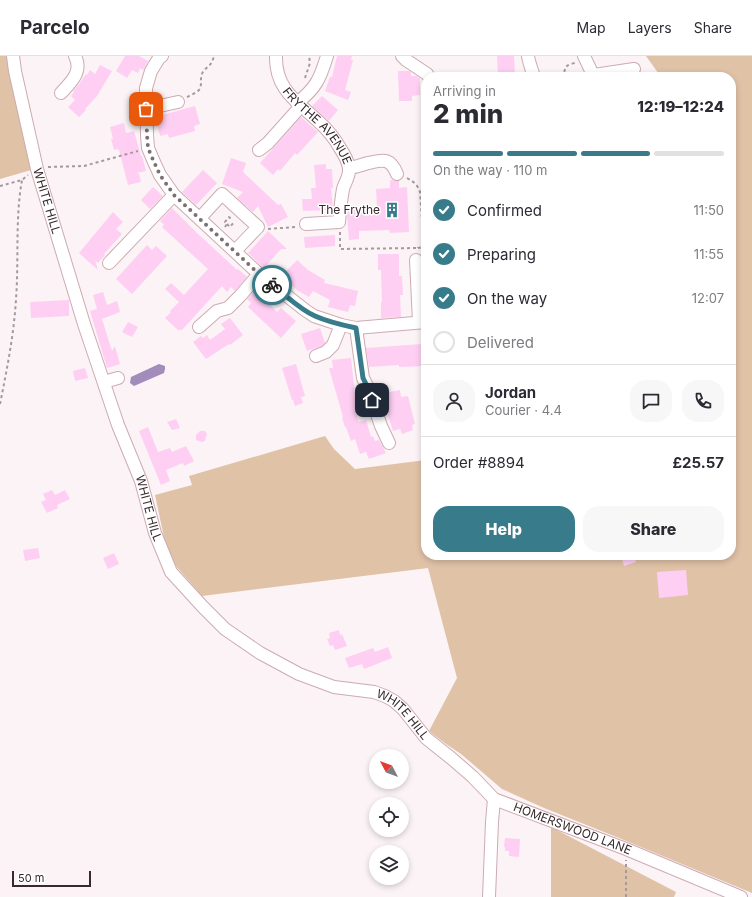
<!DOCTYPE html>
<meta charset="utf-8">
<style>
:root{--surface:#fff;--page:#f7f7f7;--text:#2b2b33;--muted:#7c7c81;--line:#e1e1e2;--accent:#387c8b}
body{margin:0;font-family:Inter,sans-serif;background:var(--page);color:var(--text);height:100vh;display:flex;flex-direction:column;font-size:15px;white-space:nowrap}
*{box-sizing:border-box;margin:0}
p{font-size:13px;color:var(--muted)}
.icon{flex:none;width:22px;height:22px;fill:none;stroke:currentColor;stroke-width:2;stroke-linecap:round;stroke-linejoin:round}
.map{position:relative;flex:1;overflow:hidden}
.panel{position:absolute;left:421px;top:16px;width:315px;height:488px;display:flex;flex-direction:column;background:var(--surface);border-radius:16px;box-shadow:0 2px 6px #0003}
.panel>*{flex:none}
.needle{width:26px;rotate:311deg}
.fabs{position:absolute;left:369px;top:693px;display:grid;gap:8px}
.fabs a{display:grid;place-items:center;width:40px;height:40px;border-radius:50%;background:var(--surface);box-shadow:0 2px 6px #0003;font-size:20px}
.scale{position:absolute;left:12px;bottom:10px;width:79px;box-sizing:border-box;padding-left:4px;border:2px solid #37292c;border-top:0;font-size:11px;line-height:14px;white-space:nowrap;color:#37292c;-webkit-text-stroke:3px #fff;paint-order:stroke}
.pin{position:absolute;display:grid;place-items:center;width:34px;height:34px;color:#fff;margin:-17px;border-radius:8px;box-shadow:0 2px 6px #0006}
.courier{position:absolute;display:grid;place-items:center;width:40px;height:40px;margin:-20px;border:3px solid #387c8b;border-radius:50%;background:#fff;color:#222;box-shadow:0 1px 5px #0007}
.summary em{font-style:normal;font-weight:800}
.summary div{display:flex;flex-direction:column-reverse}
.summary{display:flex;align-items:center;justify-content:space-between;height:68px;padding:0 12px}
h1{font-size:26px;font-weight:800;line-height:30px}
.bar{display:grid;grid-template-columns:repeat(4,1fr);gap:6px 4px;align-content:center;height:48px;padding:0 12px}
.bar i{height:5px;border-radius:3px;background:var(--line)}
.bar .active{background:var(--accent)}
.bar p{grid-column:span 4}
.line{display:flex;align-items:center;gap:10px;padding:0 12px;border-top:1px solid var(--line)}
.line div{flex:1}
.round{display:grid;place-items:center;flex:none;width:42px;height:42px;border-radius:16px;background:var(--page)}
ol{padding:0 12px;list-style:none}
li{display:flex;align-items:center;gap:12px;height:44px}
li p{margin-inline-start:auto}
li .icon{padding:4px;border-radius:50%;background:var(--accent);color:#fff;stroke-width:4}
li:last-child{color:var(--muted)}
li i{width:22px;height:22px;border:2px solid var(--line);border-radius:50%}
.primary-button{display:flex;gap:8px;margin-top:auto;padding:8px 12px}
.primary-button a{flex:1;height:46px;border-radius:16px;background:var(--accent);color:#fff;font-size:16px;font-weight:800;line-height:46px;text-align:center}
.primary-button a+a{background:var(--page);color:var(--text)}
header{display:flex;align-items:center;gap:24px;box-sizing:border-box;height:56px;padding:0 20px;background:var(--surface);border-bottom:1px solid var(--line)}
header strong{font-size:19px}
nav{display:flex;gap:22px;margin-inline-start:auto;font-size:14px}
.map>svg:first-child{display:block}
</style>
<header>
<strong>Parcelo</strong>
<nav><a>Map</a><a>Layers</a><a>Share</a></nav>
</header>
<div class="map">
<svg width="752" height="841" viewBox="0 0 752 841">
<rect width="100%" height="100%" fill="#fbf3f5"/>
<g fill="#e0c2a7">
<polygon points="0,0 9,0 21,65 31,114 0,123"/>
<polygon points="646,0 752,0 752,837 619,782 544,752 502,733 461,698 446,688 429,675 457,622 428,512 202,540 176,510 165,486 155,439 192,429 189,420 325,380 334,393 355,413 426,404 426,499 731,499 731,21 661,21"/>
<polygon points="551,771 676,836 674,841 551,841"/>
</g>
<polygon fill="#a18cbb" points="159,308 165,310 165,313 164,317 134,330 130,327 131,321"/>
<g fill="#fecff3">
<polygon points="125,0 139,0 148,5 143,14 140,12 138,17 132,14 127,22 116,15"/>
<polygon points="337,0 352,0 351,4 353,4 345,34 351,36 348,44 325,35 330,21 332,21"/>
<polygon points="497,0 514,0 515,20 498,20"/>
<polygon points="100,9 112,15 97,40 85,53 86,54 79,61 68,51 75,44 71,40 74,36 73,35 80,27 86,18 87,19 90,14 95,18"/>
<polygon points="398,15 409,15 411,16 411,20 416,20 420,22 420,39 412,40 412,45 399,45"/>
<polygon points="322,40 338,54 329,65 312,50"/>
<polygon points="195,50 200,68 194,70 195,75 169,82 168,78 160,80 155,61"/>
<polygon points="301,61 318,76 297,99 295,97 280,115 278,113 273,119 260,107"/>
<polygon points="124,67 126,77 134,75 141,100 142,100 146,115 137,117 139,118 141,126 128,129 119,94 118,94 118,93 114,94 111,83 113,83 110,71"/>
<polygon points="231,102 246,107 243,116 278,149 281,148 288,161 268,171 258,150 253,156 237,142 243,136 222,128"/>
<polygon points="326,108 326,113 332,113 333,132 331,132 333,154 303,155 302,143 312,143 311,132 316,132 314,109"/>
<polygon points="203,114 217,127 196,149 182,136"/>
<polygon points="390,124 399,125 399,132 407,131 409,176 390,177 389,174 359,175 359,183 349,184 347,160 348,153 377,151 376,133 390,132"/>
<polygon points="153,131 163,140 150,153 141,144"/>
<polygon points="172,152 197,177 237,214 238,213 247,221 235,235 231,231 227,236 222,230 182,274 178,274 165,262 171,256 170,255 179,246 165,233 171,227 184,239 208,213 162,171 164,169 160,165"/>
<polygon points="113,156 123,166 116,173 122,178 104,198 105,199 98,207 95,204 98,214 79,197 89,185"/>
<polygon points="268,175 287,193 281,193 264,212 248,197"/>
<polygon points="335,179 335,190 305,192 304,181"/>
<polygon points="147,189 152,194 156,190 167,200 132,238 116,223"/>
<polygon points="378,198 399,198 399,220 402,220 403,239 400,239 401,261 381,262 381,246 382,246 381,214 378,214"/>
<polygon points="297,204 308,214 325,224 324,227 358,235 355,250 350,249 348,256 328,251 330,244 313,235 309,241 297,234 282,220"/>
<polygon points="259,230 269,239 265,243 277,256 281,252 296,265 281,282 248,251 251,247 247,243"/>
<polygon points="103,236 107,249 117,245 120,256 102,263 112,295 115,290 120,308 107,312 90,255 97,253 93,239"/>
<polygon points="69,244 69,260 31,262 30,246"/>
<polygon points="230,262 243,279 230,289 229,288 206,303 193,286 201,280 203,282 207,279 210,284 225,273 221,268"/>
<polygon points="128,266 138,271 132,281 122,276"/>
<polygon points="320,272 325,287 322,290 307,295 301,278"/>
<polygon points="422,288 423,296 426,295 426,310 399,311 399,309 369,311 366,292"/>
<polygon points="351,302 356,349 355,350 358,365 359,366 366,364 371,381 373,380 375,385 379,384 386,397 369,403 366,396 360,398 355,383 351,385 346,371 345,371 342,362 343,361 329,312 333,312 332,304"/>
<polygon points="296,308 305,340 301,341 303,347 295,350 293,344 292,344 282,312"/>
<polygon points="85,312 88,322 75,325 73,315"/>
<polygon points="400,334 401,341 408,340 415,368 412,369 413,374 402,378 400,373 393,375 381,338"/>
<polygon points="176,363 180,372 172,374 167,366"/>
<polygon points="148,371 158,396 170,392 172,396 186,390 194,405 184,410 183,407 166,414 170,425 161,429 139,375"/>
<polygon points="200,375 205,375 207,378 205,385 202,386 196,384 196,379"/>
<polygon points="52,434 55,439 65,434 70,443 57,449 58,452 47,457 41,446 46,444 43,438"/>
<polygon points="38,492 40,502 25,505 23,494"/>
<polygon points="114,497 119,508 108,513 103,502"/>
<polygon points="621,499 634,499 636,506 624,510"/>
<polygon points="686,514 688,539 659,542 657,516"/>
<polygon points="339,574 340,579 342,578 347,590 335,594 333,589 330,590 327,583 330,582 329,577"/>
<polygon points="388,591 392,602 364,613 362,608 349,612 345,602 373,592 375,596"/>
<polygon points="505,782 520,783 519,801 509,800 509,795 505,795 505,791 504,791"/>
</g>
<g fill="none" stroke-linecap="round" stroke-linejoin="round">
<defs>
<g id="minor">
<path id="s1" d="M13,0L15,15L37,113L84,268L118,369L141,425L155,477L171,516L203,551L225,573L260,597L299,618L334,631L374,636L385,640L394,645L403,653L426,682L451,702L473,721L494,743L626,793L741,841"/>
<polyline points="162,0 159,2 151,15 146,32 147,79 148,92 154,106 160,119 174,139 259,218 305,254 314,260 341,269 356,272 426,266"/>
<path id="s2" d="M276,0C275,34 298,46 319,66C328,74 335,83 340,92C344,98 348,106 349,112C350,120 345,126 343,133C341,144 340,155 339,166L306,168"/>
<polyline points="402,0 406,4 427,18 429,21"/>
<path d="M528,0C529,7 532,14 534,21"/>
<polyline points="584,0 594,21"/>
<polyline points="594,19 634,13"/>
<path d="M61,37C71,26 83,16 75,0"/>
<path d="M297,47C316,32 320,23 327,0"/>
<polyline points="146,53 178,46"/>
<polyline points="259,94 268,87 301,50"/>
<path d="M349,112C355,111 362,109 368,107C383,104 390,101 397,118"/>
<polyline points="200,162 222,138 258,171 235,195"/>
<polyline points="416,204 419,266"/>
<polyline points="109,207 174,139"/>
<polyline points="199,271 217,255 228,252 240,240 259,218"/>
<polyline points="356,272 363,322 368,332 381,370 389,387"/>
<polyline points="316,300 326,296 333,289 341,269"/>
<polyline points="104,326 118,322"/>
<polyline points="489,841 492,766 494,743"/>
</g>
</defs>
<use href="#minor" stroke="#cdabb2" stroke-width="14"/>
<g stroke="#a49a9c" stroke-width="2" stroke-dasharray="3 3" stroke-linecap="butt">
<path d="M561,21C568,13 561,10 575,7"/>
<polyline points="305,22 310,7 309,0"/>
<path d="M187,41C191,39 196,37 199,34C203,29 199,21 203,16C209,8 211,11 214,0"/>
<polyline points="48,111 84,110 138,95"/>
<path d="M407,122C414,126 417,128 420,136L424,191L418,192V194"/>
<polyline points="0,130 22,124 28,119"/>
<polyline points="420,136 426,135"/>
<polyline points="227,168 230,171 234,166 234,165"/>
<polyline points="225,171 227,168 225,166 229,161 231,163"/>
<polyline points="268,173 295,171"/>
<polyline points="340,176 340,193 418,192"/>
<path d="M0,348C7,313 14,278 16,243C19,203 15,163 22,124"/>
<polyline points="626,841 626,804"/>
</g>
<use href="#minor" stroke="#fff" stroke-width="12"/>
</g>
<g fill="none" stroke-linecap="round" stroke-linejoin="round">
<polyline stroke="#7c7072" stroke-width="4" stroke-dasharray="0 7.2" points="146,53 147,79 148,92 154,106 160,119 174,139 259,218 272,229"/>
<path stroke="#387c8b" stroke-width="5" d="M272,229C286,239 299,253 315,260C328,266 342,269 356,272L363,322L368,332L372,344"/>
</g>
<defs>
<symbol id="building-bare" viewBox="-9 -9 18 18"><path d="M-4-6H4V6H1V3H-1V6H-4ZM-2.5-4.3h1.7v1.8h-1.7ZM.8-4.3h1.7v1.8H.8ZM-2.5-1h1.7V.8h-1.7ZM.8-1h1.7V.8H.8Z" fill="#387c8b" stroke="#fff" stroke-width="2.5" paint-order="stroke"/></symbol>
</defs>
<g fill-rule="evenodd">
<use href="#building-bare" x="381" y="143" width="22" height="22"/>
</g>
<g text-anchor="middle" stroke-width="3" stroke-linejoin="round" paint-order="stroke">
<g font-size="12" fill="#37292c" stroke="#fff">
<text dy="4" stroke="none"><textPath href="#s2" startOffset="84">FRYTHE AVENUE</textPath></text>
<text dy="4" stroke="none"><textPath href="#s1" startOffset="149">WHITE HILL</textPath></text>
<text dy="4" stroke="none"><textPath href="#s1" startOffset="473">WHITE HILL</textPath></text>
<text dy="4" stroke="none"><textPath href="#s1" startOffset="821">WHITE HILL</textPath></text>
<text dy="4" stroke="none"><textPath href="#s1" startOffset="1030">HOMERSWOOD LANE</textPath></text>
</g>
<g font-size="12" fill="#37292c" stroke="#fff" text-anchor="end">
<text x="380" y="158">The Frythe</text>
</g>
</g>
</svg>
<div class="fabs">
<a><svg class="needle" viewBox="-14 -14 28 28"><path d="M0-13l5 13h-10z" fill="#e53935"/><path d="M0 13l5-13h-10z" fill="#7c7c81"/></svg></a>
<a><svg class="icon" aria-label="locate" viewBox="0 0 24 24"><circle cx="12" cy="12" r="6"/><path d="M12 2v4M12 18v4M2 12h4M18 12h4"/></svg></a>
<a><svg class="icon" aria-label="layers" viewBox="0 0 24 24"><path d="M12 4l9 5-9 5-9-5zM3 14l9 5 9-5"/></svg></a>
</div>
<div class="scale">50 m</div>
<div class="pin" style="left:146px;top:53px;background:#ea580c"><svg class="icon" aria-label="bag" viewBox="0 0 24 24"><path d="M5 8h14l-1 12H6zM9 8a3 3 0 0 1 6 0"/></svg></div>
<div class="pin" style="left:372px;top:344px;background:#1f2937"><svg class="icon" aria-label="home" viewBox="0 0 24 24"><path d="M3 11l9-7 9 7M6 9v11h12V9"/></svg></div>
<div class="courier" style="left:272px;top:229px"><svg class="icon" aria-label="bike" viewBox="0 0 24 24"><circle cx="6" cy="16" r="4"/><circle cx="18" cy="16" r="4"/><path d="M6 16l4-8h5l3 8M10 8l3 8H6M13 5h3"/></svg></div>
<section class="panel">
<div class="summary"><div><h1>2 min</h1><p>Arriving in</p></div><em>12:19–12:24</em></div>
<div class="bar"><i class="active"></i><i class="active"></i><i class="active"></i><i></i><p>On the way · 110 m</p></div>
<ol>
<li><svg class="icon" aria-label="check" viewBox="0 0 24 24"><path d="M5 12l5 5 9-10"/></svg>Confirmed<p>11:50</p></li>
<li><svg class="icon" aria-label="check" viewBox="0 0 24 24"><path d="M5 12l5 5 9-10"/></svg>Preparing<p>11:55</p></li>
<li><svg class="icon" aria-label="check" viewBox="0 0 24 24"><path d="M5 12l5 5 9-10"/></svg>On the way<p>12:07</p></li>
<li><i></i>Delivered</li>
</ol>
<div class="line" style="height:72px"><a class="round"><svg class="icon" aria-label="person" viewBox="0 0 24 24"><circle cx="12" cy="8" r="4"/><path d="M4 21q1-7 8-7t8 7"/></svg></a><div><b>Jordan</b><p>Courier · 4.4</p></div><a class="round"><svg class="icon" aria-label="chat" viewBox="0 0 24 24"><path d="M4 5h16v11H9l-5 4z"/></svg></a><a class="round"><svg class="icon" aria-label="phone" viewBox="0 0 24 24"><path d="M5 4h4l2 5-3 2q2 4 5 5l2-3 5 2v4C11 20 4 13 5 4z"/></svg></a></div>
<div class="line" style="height:52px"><div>Order #8894</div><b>£25.57</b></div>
<div class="primary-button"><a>Help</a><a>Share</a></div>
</section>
</div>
